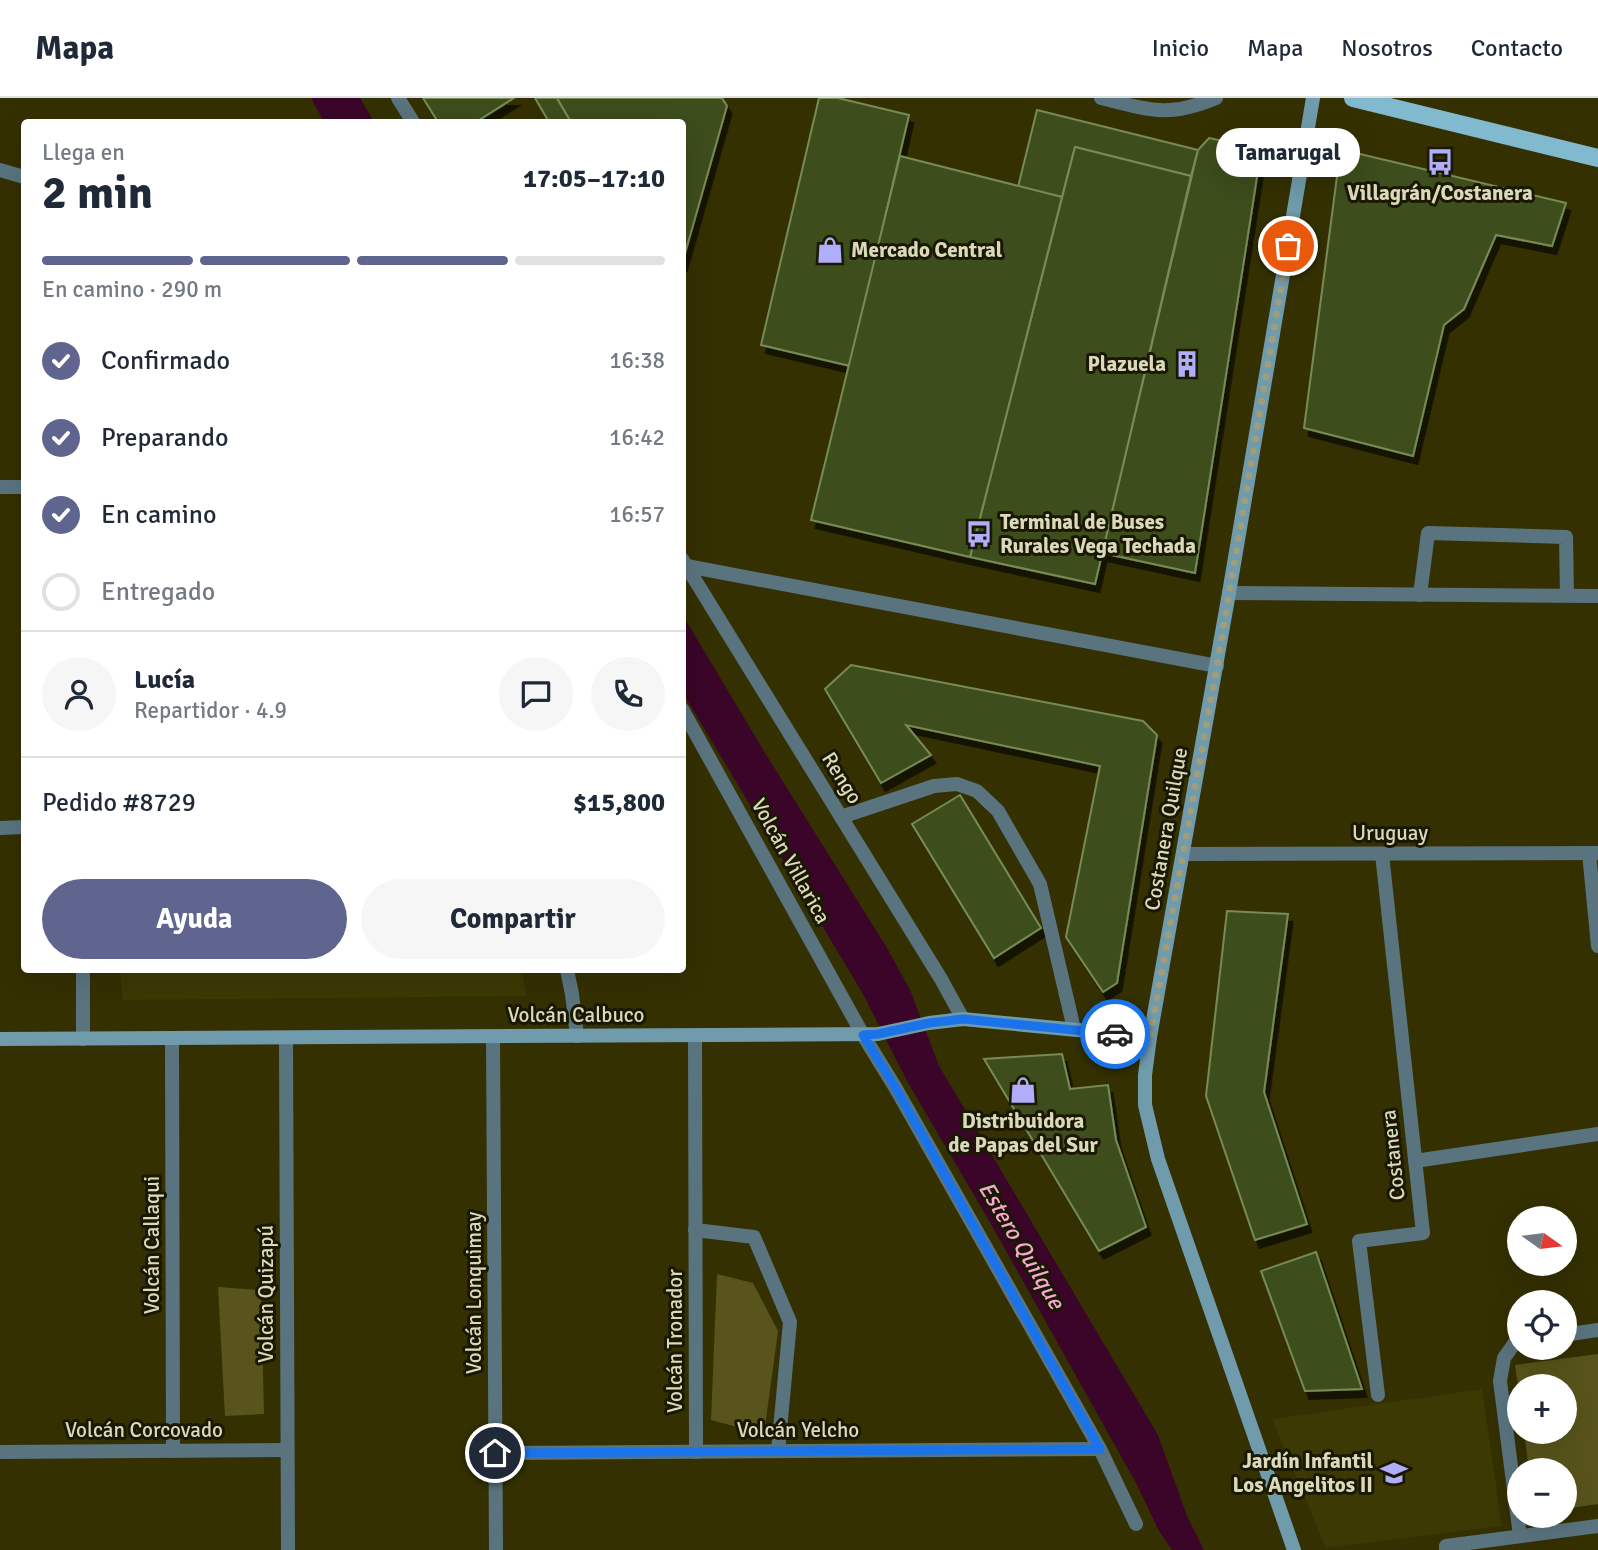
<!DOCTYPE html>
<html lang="es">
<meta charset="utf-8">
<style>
:root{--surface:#fff;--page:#f6f6f7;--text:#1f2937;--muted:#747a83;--line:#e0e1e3;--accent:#60658f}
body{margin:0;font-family:Signika,sans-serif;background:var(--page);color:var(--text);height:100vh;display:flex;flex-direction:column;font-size:26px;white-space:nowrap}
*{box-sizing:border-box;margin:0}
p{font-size:23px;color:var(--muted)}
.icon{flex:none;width:38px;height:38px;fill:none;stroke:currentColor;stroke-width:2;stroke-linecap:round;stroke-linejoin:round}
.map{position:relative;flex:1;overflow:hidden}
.side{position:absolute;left:21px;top:21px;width:665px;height:854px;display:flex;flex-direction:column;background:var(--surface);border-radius:7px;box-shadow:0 7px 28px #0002}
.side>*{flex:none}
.needle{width:46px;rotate:104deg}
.controls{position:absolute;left:1507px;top:1108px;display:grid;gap:14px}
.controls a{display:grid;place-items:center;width:70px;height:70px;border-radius:50%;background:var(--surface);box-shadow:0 7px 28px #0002;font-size:35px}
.pin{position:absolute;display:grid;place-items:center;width:60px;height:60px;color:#fff;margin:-30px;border:4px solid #fff;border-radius:50%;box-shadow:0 2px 7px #0007}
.courier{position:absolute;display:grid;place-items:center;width:70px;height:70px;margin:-35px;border:5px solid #1a73e8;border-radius:50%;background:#fff;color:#222;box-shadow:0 2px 9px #0007}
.bubble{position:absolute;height:49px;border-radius:24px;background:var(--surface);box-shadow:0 7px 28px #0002;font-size:23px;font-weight:800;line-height:49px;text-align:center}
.summary em{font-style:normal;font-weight:800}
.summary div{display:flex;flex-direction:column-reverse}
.summary{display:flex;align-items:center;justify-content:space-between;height:119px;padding:0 21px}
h1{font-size:46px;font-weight:800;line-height:52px}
.bar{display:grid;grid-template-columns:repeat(4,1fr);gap:10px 7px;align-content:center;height:84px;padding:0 21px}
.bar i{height:9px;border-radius:5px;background:var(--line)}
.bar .current{background:var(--accent)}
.bar p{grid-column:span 4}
.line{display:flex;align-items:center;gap:18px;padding:0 21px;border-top:2px solid var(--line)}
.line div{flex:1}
.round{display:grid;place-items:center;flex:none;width:74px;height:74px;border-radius:37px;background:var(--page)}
ol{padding:0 21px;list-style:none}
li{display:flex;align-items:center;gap:21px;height:77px}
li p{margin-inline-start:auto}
li .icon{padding:7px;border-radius:50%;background:var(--accent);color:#fff;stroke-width:4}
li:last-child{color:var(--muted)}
li i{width:38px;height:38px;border:4px solid var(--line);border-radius:50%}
.cta{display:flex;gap:14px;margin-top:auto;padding:14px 21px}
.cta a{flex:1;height:80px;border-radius:42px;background:var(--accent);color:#fff;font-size:28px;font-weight:800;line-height:80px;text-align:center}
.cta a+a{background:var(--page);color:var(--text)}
header{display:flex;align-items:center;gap:42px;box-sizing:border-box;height:98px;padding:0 35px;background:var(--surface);border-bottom:2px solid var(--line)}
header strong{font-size:33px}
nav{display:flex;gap:38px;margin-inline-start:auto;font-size:24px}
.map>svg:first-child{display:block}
</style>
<header>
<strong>Mapa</strong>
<nav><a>Inicio</a><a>Mapa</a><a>Nosotros</a><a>Contacto</a></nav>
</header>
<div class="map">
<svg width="1598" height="1452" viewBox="0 0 1598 1452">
<defs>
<filter id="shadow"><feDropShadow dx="4.5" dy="8" stdDeviation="0" flood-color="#0009"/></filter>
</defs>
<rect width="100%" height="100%" fill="#343002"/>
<g fill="#3d3904">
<polygon points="120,872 522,872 526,898 123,902"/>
<polygon points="1482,1291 1502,1428 1326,1450 1272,1321"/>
</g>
<g fill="#58541b">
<polygon points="717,1176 753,1185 778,1233 764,1336 711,1322"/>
<polygon points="218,1189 261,1192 264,1316 225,1318"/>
<polygon points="1598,1256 1598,1406 1565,1411 1564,1372 1529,1372 1524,1334 1564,1334 1564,1288 1519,1288 1519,1295 1515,1267"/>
</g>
<g fill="#3a0528">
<polygon points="311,0 360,0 374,24 324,24"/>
<polygon points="682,516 765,655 887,850 910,892 939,968 1158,1337 1187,1418 1204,1452 1172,1452 1159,1433 1136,1385 991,1126 907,983 863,896 683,595"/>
</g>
<g fill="#3d4e1b" stroke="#778b56" stroke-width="2" filter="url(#shadow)">
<polygon points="423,0 514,0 476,24 438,24"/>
<polygon points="535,0 557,0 571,24 549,24"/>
<polygon points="557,0 722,0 727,8 682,166 682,24 571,24"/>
<polygon points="819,0 838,0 909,17 850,268 761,247"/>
<polygon points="1037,12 1198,52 1191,78 1075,49 1062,99 1018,89"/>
<polygon points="1209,40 1256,50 1260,60 1195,475 1102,455 1198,52"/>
<polygon points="1075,49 1191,78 1095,486 970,459"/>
<polygon points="1360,56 1566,105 1552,148 1496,137 1464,211 1444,227 1413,358 1304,330 1339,63"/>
<polygon points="900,58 1062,99 970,459 811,422"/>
<polygon points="851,567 1143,623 1157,637 1117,885 1103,894 1066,839 1100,668 906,627 931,657 881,685 825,591"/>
<polygon points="960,697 1041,830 994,860 912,726"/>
<polygon points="1227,813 1288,816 1264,994 1307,1126 1255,1142 1206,998"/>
<polygon points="1062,956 1070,991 1108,987 1116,1042 1146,1129 1099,1153 984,961"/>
<polygon points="1316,1154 1362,1291 1305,1293 1261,1173"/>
</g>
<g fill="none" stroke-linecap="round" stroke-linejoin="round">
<g stroke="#5a747f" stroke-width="14">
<path d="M1101,0C1149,12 1168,20 1216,0"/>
<polyline points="687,468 1217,568"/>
<polyline points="841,719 934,688 957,686 977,693 998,713 1040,786 1074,931"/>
</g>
<g stroke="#5a747f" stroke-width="14">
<polyline points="398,0 413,24"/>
<polyline points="0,72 24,79"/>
<polyline points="0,389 24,389"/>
<polyline points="682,461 941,881 963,921"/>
<polyline points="1229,495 1598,498"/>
<polyline points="1420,497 1428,435 1566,439 1567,497"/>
<polyline points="682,611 863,937 895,989 1100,1351 1136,1426"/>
<polyline points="0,730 24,729"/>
<polyline points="1589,755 1598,848"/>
<polyline points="1183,756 1598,755"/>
<polyline points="83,872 83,941"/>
<polyline points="567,872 572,896 577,938"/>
<polyline points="695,938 696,1354"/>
<polyline points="493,939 496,1452"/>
<polyline points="286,940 288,1452"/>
<polyline points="172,941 173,1353"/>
<polyline points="1415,1063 1598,1036"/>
<polyline points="695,1132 754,1139 790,1224 778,1353"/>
<polyline points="1564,1237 1598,1232"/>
<polyline points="1519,1243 1516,1243 1504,1260 1500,1283 1520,1438"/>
<polyline points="1378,1297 1359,1143 1423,1135 1382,756"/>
<polyline points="0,1354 287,1352"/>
<polyline points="496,1355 1100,1351"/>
<polyline points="1446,1452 1446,1448 1598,1428"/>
</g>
<g stroke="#709bac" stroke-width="14">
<polyline points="0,941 878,936 929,925 963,921 1150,939"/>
<polyline points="1294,1452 1158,1061 1145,1007 1145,977 1150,939 1229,495 1313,0"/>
</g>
<polyline stroke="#81b9cf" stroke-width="18" points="1353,0 1598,60"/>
</g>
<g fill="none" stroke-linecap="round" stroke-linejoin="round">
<polyline stroke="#a09e7a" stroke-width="7" stroke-dasharray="0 12.6" points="1115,936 1150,939 1217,568 1288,148"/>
<polyline stroke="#1a73e8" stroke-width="9" points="495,1355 1100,1351 895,989 863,937 878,936 929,925 963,921 1115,936"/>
</g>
<defs>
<symbol id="bus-bare" viewBox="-9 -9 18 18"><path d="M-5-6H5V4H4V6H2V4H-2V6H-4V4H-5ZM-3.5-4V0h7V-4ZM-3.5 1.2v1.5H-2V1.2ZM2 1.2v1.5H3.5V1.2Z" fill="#b0aefa" stroke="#1a1802" stroke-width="2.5" paint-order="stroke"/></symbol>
<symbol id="shop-bare" viewBox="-9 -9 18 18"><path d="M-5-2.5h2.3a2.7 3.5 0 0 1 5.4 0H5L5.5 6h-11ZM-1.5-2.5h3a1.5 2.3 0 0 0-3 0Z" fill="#b0aefa" stroke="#1a1802" stroke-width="2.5" paint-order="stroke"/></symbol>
<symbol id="building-bare" viewBox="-9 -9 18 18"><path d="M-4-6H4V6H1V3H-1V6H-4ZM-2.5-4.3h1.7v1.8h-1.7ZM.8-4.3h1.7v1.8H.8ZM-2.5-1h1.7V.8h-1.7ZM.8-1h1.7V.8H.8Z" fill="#b0aefa" stroke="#1a1802" stroke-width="2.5" paint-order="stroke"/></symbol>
<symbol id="school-bare" viewBox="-9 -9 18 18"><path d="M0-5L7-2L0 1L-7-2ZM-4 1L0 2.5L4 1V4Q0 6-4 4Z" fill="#b0aefa" stroke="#1a1802" stroke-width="2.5" paint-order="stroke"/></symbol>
</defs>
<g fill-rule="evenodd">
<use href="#bus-bare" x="1421" y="45" width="38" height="38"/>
<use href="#shop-bare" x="811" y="133" width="38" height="38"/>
<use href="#building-bare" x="1168" y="247" width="38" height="38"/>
<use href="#bus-bare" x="960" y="417" width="38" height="38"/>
<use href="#shop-bare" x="1004" y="973" width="38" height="38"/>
<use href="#school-bare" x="1375" y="1356" width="38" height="38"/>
</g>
<g text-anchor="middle" stroke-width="6" stroke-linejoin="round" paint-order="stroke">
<g font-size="21" font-weight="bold" fill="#dad9bb" stroke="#1a1802">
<text x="1440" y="102">Villagrán/Costanera</text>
<text x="851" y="159" text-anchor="start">Mercado Central</text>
<text x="1166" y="273" text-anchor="end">Plazuela</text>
<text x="1000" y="431" text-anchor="start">Terminal de Buses<tspan x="1000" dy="24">Rurales Vega Techada</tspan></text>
<text x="1023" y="1030">Distribuidora<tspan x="1023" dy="24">de Papas del Sur</tspan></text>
<text x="1373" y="1370" text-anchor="end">Jardín Infantil<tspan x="1373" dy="24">Los Angelitos II</tspan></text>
</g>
<g font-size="21" fill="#dad9bb" stroke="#1a1802">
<text transform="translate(842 680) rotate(58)" y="7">Rengo</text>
<text transform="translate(1166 731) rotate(-80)" y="7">Costanera Quilque</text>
<text x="1390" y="742">Uruguay</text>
<text transform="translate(791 763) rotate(61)" y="7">Volcán Villarica</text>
<text x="576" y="924">Volcán Calbuco</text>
<text transform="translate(1393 1057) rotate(-96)" y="7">Costanera</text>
<text transform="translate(152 1147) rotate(-90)" y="7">Volcán Callaqui</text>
<text transform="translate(474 1195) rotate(-90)" y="7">Volcán Lonquimay</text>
<text transform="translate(266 1196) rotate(-90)" y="7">Volcán Quizapú</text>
<text transform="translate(675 1243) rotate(-90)" y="7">Volcán Tronador</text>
<text x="144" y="1339">Volcán Corcovado</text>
<text x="798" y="1339">Volcán Yelcho</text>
</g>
<g font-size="23" font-style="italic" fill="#f7a7d4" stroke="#1a1802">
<text transform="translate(1022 1147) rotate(59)" y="8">Estero Quilque</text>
</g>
</g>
</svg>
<div class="controls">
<a><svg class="needle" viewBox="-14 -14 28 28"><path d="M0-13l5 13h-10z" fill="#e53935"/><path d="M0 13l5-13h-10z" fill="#747a83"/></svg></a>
<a><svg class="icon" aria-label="locate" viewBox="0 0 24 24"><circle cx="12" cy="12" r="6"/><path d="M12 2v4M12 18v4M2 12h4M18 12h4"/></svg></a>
<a>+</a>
<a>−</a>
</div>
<div class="pin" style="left:1288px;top:148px;background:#ea580c"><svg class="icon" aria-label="bag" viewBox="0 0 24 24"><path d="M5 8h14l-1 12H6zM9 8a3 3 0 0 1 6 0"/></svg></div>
<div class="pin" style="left:495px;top:1355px;background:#1f2937"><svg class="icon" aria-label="home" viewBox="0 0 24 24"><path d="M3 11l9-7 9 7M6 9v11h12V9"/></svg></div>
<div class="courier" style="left:1115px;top:936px"><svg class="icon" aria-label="car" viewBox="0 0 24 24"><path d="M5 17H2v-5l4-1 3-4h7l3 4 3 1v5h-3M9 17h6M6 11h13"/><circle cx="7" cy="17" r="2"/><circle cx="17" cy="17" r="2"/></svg></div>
<div class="bubble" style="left:1216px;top:30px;width:144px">Tamarugal</div>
<section class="side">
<div class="summary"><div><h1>2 min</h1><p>Llega en</p></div><em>17:05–17:10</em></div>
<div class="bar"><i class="current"></i><i class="current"></i><i class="current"></i><i></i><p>En camino · 290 m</p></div>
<ol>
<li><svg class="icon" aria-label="check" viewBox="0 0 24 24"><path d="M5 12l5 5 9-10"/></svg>Confirmado<p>16:38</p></li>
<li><svg class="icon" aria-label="check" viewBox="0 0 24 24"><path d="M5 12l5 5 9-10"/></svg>Preparando<p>16:42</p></li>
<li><svg class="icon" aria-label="check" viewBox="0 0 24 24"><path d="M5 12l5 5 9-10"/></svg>En camino<p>16:57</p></li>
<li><i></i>Entregado</li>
</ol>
<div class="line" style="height:126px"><a class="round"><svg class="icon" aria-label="person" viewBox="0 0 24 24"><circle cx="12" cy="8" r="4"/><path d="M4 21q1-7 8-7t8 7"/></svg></a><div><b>Lucía</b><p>Repartidor · 4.9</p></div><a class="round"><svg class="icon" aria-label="chat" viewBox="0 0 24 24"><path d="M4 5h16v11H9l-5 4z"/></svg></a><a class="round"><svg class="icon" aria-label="phone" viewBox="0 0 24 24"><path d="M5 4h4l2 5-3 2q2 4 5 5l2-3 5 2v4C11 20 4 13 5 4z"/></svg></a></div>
<div class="line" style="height:91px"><div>Pedido #8729</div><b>$15,800</b></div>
<div class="cta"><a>Ayuda</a><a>Compartir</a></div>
</section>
</div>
